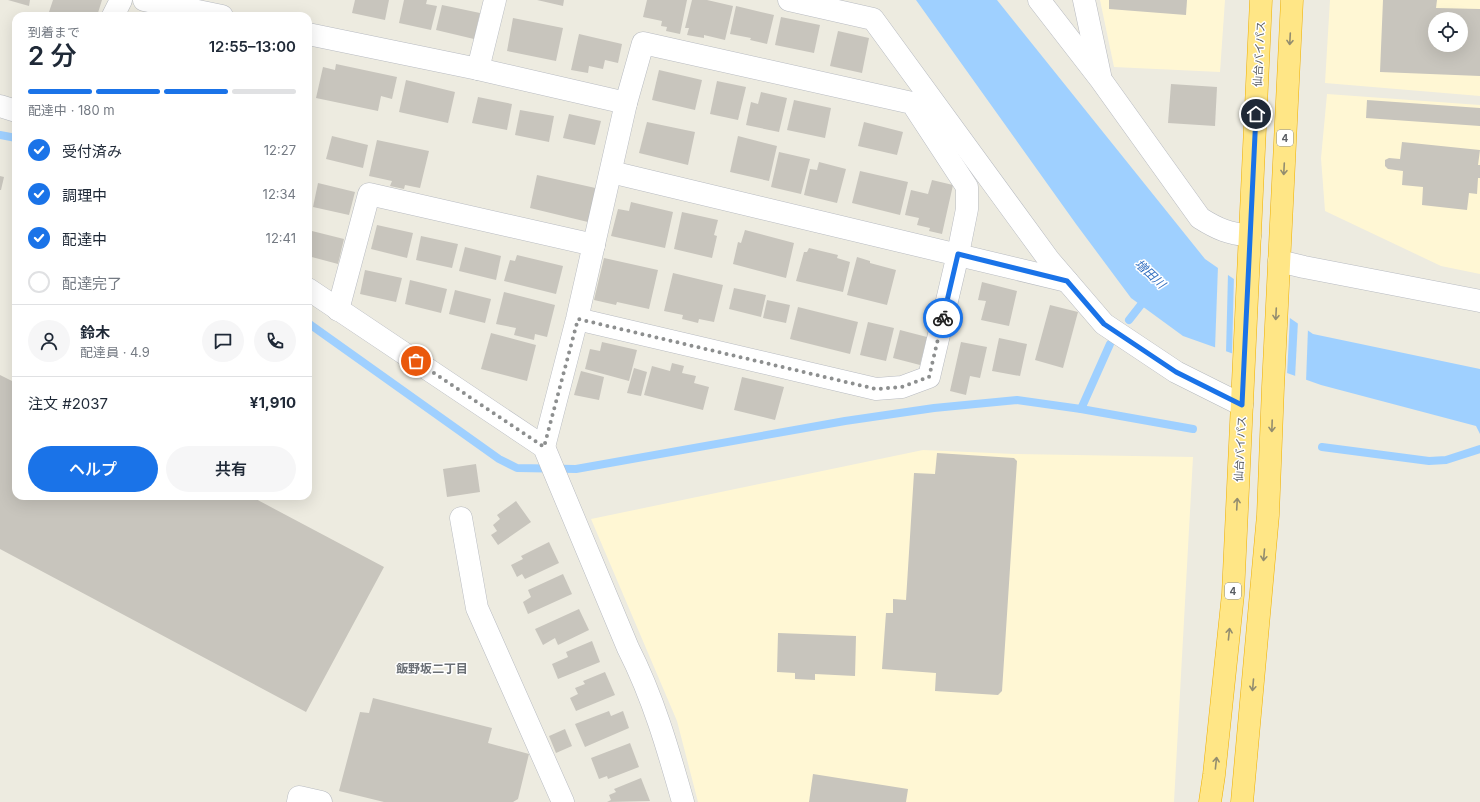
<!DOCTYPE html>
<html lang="ja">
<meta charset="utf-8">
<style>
:root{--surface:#fff;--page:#f6f6f7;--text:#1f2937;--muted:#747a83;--line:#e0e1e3;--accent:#1a73e8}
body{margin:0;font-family:Inter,"Noto Sans JP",sans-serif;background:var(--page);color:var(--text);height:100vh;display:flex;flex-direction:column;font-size:15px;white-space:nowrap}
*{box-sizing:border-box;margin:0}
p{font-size:13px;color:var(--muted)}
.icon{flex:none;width:22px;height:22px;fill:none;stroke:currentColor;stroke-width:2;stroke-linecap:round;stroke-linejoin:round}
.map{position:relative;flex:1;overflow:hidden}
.details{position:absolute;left:12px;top:12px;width:300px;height:488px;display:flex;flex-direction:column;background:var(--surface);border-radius:12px;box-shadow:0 4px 16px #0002}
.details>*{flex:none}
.buttons{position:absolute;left:1428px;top:12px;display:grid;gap:8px}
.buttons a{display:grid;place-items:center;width:40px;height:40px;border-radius:50%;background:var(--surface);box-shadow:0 4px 16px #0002;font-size:20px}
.pin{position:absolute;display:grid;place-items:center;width:34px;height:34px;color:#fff;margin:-17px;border:2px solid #fff;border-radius:50%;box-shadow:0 1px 4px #0007}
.courier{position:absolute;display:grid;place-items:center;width:40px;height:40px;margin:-20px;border:3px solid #1a73e8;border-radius:50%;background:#fff;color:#222;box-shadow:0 1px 5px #0007}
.summary em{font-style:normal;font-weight:600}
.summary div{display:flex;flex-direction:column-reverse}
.summary{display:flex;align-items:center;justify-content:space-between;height:68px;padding:0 16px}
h1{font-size:26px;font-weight:600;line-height:30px}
.bar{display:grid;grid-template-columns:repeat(4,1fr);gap:6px 4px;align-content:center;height:48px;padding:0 16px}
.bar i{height:5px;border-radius:3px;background:var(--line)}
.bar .on{background:var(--accent)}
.bar p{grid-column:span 4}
.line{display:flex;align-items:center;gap:10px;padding:0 16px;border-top:1px solid var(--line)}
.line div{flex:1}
.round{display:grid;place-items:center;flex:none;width:42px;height:42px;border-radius:21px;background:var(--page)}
ol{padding:0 16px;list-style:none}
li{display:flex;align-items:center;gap:12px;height:44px}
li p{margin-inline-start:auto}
li .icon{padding:4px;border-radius:50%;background:var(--accent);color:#fff;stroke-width:4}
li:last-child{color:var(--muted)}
li i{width:22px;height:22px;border:2px solid var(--line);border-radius:50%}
.button{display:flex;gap:8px;margin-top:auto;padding:8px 16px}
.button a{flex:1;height:46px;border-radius:24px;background:var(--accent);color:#fff;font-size:16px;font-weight:600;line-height:46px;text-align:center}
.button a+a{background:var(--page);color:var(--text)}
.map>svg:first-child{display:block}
</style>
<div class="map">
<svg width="1480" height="802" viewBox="0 0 1480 802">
<rect width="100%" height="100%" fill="#edebe0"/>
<g fill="#fff7d4" fill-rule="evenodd">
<polygon points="1100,0 1225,0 1220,72 1114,67"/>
<path d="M1330,0H1480V96L1325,83ZM1435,19H1461V45H1435Z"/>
<polygon points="1327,94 1480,105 1480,274 1441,266 1325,211 1321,158"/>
<polygon points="923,450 1014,454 1193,457 1174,802 698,802 677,721 591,519"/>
</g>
<polygon fill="#9fd0ff" points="916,0 997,0 1205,259 1313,334 1480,369 1480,434 1476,426 1321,385 1183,336 1131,298 1076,224"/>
<g fill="#edebe0">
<polygon points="1218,266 1228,273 1226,353 1215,349"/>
<polygon points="1234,276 1290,315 1287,375 1232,356"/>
<polygon points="1298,321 1308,328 1306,382 1295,378"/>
</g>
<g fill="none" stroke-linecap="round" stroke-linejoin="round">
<g stroke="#9fd0ff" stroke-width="8">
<polyline points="0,135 16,138"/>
<polyline points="1129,320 1147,297"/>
<polyline points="308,323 499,459 517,468 576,469 845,421 934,408 1017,400 1081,409 1110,344"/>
<polyline points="1081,409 1193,429"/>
<polyline points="1322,447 1429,461 1446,460 1480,449"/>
</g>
</g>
<g fill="#c8c5bd" fill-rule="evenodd">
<polygon points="8,0 30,0 29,6"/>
<polygon points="53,0 102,0 97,16 60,16 49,12"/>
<polygon points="355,0 389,0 385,20 352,13"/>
<polygon points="404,0 427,0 426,4 437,6 431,30 399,23"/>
<polygon points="537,0 564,0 563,6"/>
<polygon points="647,0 687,0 680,34 666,31 667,27 661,26 662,21 643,17"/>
<polygon points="692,0 707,0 733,6 725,40 704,35 704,38 687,35 689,28 685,28"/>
<polygon points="1109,0 1187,0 1186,15 1109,9"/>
<path d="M1383,0H1437L1436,8L1480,9V76L1380,72ZM1435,19H1461V45H1435Z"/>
<polygon points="442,5 480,13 474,39 436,30"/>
<polygon points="736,6 774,15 767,44 750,40 751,38 730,34"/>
<polygon points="781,17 820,25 814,53 775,45"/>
<polygon points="513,18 563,28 556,61 507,51"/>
<polygon points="838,31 869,38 862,73 830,66"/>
<polygon points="579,34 622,44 618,63 605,60 603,69 589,66 588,73 571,70"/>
<polygon points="336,64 397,77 392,99 381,96 378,111 316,98 323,67 335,70"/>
<polygon points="659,70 702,80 695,110 652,100"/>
<polygon points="406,80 455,92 448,123 399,112"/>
<polygon points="717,81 746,87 738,120 710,114"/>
<polygon points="1171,84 1217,87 1215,126 1168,123"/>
<polygon points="761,92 787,98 779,132 746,125 751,102 758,104"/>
<polygon points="478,97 512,104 507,130 472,123"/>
<polygon points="794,100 831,108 825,138 787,130"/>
<polygon points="1367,100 1480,108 1480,126 1366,118"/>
<polygon points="520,110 554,116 549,142 515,135"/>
<polygon points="569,114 601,121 595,145 563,138"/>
<polygon points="647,122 695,132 688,165 639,153"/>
<polygon points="864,122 903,132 897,155 858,146"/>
<polygon points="332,136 368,145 363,168 326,159"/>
<polygon points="738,136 777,146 769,181 730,172"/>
<polygon points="377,140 429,151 420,188 405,185 404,189 390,186 392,181 369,176"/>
<polygon points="1402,142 1480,150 1478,165 1480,165 1480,178 1478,178 1477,194 1469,193 1467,210 1422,205 1423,187 1402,185 1403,171 1388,169 1385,166 1385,160 1389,158 1400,159"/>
<polygon points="779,152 810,159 801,194 771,187"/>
<polygon points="819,162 846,169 837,203 804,195 810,169 817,170"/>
<polygon points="860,171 908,182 900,215 852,203"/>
<polygon points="537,175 600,189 592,223 530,208"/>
<polygon points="0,176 4,177 1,190 0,190"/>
<polygon points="932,180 953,185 942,234 929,231 930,228 917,225 919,218 905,215 911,190 928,194"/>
<polygon points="318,183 355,192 349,215 313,207"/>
<polygon points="631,202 673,212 665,248 611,236 618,209 629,211"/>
<polygon points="682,212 718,220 714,235 717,236 712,258 674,249"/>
<polygon points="377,225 413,233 407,258 371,249"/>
<polygon points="308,230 344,239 338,264 308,256"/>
<polygon points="745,230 794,243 786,278 733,264 738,242 741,243"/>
<polygon points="421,236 458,244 452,268 416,260"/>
<polygon points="465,247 501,256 496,280 459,271"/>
<polygon points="809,248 838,255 837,258 850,262 843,292 796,281 804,252 807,252"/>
<polygon points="517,255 563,266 556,294 504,281 510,260 515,261"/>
<polygon points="857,257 870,261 870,263 896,270 887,305 847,295"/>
<polygon points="604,258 658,270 649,309 617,302 616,305 594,300"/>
<polygon points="365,270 402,278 396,302 360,294"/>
<polygon points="673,273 723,285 714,322 699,319 698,323 682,319 683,315 664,311"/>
<polygon points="410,280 447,289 441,313 405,304"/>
<polygon points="982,282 1017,291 1009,326 981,320 986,301 978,300"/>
<polygon points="734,288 766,295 761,317 729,309"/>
<polygon points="455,290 491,299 485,323 449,314"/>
<polygon points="504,292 555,305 547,337 535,334 534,340 514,335 516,328 496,324"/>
<polygon points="767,300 790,305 786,323 763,318"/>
<polygon points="1050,305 1078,312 1063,368 1035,360"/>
<polygon points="798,307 858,322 850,354 790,339"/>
<polygon points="868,322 894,328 886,361 860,355"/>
<polygon points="900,330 927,337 920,365 893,358"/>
<polygon points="491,333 536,345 527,381 481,369"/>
<polygon points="999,338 1027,344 1020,376 992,371"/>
<polygon points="602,342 637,350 629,381 585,369 590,349 600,351"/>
<polygon points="961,342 987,347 980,378 970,376 966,395 950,391"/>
<polygon points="672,363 684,366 682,373 696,376 694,383 709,387 703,410 644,395 652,366 670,371"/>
<polygon points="634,368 647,372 641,396 627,393"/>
<polygon points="581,371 604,377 599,400 574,395"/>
<polygon points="0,375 16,383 16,496 250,496 384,567 306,712 0,549"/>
<polygon points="742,377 784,387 775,420 734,410"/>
<polygon points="937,453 1014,458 1017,461 1002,691 998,695 935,691 936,673 882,669 886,613 893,613 893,599 906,600 914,473 935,474"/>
<polygon points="476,464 480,492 447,497 443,469"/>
<polygon points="516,501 531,522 498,545 491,535 497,531 493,525 500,519 497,515"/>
<polygon points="549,542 559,563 525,579 522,574 517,577 511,565 523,559 521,556"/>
<polygon points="563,574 572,594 528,614 523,602 531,597 528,590"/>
<polygon points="579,609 589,630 558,645 555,638 543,645 535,629"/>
<polygon points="778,633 856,636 855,676 815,674 815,680 795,679 795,673 777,672"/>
<polygon points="592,641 600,662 558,679 552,664 568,657 566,652"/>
<polygon points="605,672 615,695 576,711 570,698 578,694 575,688 585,684 583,681"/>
<polygon points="373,698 492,728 488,743 529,754 518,799 513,802 384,802 339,791 360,712 369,713"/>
<polygon points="609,711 611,716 623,711 629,728 585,747 575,724"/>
<polygon points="565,729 572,746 556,753 549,736"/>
<polygon points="630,743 639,767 608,779 607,776 599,779 591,758"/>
<polygon points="813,774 908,789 906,802 809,802"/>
<polygon points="641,778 650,801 607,802 611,800 609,795 616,792 614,789"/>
</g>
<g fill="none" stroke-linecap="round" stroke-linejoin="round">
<defs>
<g id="minor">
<polyline points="144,0 222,16"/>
<polyline points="789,0 873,19 1049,260 1104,324 1176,372 1242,405"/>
<path d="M1039,0L1101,80L1200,218C1219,230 1228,233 1250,236"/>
<polyline points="1084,0 1100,75"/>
<polyline points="113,16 121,0"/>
<polyline points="308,34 478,69 626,103"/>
<polyline points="478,69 495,0"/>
<polyline points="0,106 16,111"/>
<polyline points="611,172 1067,281"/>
<polyline points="1279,261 1304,267 1480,301"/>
<path d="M308,289L544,447L628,648C653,697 668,749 683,802"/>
<polyline points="338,310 369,194 594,245"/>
<polyline points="544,447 577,319 626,103 643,43 912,103 967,187 967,209 958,254 929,377 902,387 876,389 577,319"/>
<polyline points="461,518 477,608 563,802"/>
<polyline points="298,802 299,797 321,802"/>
</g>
<g id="highway">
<polyline points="1210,802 1214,775 1233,594 1261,0"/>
<polyline points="1242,802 1268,515 1273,387 1292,0"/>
</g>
</defs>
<use href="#minor" stroke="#b8bbc1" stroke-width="23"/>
<use href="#highway" stroke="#eeaf00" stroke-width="23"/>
<use href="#minor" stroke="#fff" stroke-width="22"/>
<use href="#highway" stroke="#ffe686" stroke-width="22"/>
</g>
<defs><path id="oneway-shaft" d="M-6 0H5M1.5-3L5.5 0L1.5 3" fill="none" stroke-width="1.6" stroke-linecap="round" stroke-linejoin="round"/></defs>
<g stroke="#938d6f">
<use href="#oneway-shaft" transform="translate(1290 39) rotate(93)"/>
<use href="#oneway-shaft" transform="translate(1284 169) rotate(93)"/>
<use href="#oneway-shaft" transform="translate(1276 314) rotate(93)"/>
<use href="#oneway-shaft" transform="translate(1272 426) rotate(92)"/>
<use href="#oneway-shaft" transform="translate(1237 504) rotate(-87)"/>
<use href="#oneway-shaft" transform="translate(1264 555) rotate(95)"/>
<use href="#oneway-shaft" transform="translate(1229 634) rotate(-84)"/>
<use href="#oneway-shaft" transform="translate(1253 685) rotate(95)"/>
<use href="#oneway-shaft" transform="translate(1216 763) rotate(-84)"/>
</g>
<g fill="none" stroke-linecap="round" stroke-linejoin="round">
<polyline stroke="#8d8f8f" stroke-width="4" stroke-dasharray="0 7.2" points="416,361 544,447 578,319 876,389 902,387 929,377 943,318"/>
<polyline stroke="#1a73e8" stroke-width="5" points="943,318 958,254 1067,281 1104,324 1176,372 1242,405 1256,114"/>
</g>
<g text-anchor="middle" stroke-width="3" stroke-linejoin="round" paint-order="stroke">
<g fill="#fff" stroke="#8b8e92" stroke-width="1">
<rect x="1277" y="130" width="16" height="16" rx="3"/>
<rect x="1225" y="583" width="16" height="16" rx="3"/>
</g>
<g font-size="10" font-weight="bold" fill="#595d63">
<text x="1285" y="142">4</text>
<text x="1233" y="595">4</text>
</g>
<g font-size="11" fill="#595d63" stroke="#fff">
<text transform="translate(1259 54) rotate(-87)" y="4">仙台バイパス</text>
<text transform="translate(1240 449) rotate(-87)" y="4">仙台バイパス</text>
</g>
<g font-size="12" font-style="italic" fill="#3773c2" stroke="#fff">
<text transform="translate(1150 274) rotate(43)" y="4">増田川</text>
</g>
<g font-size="12" font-weight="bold" fill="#6a6f75" stroke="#fff">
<text x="432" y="673">飯野坂二丁目</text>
</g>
</g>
</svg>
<div class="buttons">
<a><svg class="icon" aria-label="locate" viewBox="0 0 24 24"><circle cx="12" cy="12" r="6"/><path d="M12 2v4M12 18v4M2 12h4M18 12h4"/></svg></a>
</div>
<div class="pin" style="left:416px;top:361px;background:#ea580c"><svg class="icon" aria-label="bag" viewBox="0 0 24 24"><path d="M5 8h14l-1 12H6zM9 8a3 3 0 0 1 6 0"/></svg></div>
<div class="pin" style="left:1256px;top:114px;background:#1f2937"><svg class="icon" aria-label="home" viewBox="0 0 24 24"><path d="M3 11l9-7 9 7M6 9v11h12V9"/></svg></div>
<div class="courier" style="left:943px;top:318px"><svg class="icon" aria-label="bike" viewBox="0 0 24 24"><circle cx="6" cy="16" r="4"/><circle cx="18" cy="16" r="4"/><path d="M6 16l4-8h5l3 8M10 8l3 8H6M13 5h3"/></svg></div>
<section class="details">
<div class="summary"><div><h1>2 分</h1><p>到着まで</p></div><em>12:55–13:00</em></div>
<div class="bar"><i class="on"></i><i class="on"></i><i class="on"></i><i></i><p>配達中 · 180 m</p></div>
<ol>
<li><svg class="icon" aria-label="check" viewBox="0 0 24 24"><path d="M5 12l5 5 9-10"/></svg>受付済み<p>12:27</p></li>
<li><svg class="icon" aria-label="check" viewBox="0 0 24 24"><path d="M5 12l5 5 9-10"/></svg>調理中<p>12:34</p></li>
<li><svg class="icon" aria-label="check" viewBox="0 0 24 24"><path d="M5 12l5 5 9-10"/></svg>配達中<p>12:41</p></li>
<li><i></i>配達完了</li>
</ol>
<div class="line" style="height:72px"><a class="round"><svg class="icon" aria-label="person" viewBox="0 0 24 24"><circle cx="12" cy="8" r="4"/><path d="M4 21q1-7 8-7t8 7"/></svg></a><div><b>鈴木</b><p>配達員 · 4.9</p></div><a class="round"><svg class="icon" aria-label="chat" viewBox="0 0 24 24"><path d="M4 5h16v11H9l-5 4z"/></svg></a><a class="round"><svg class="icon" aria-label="phone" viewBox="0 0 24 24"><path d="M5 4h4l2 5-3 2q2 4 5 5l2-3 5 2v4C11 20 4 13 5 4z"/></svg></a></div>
<div class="line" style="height:52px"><div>注文 #2037</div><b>¥1,910</b></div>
<div class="button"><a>ヘルプ</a><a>共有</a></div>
</section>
</div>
